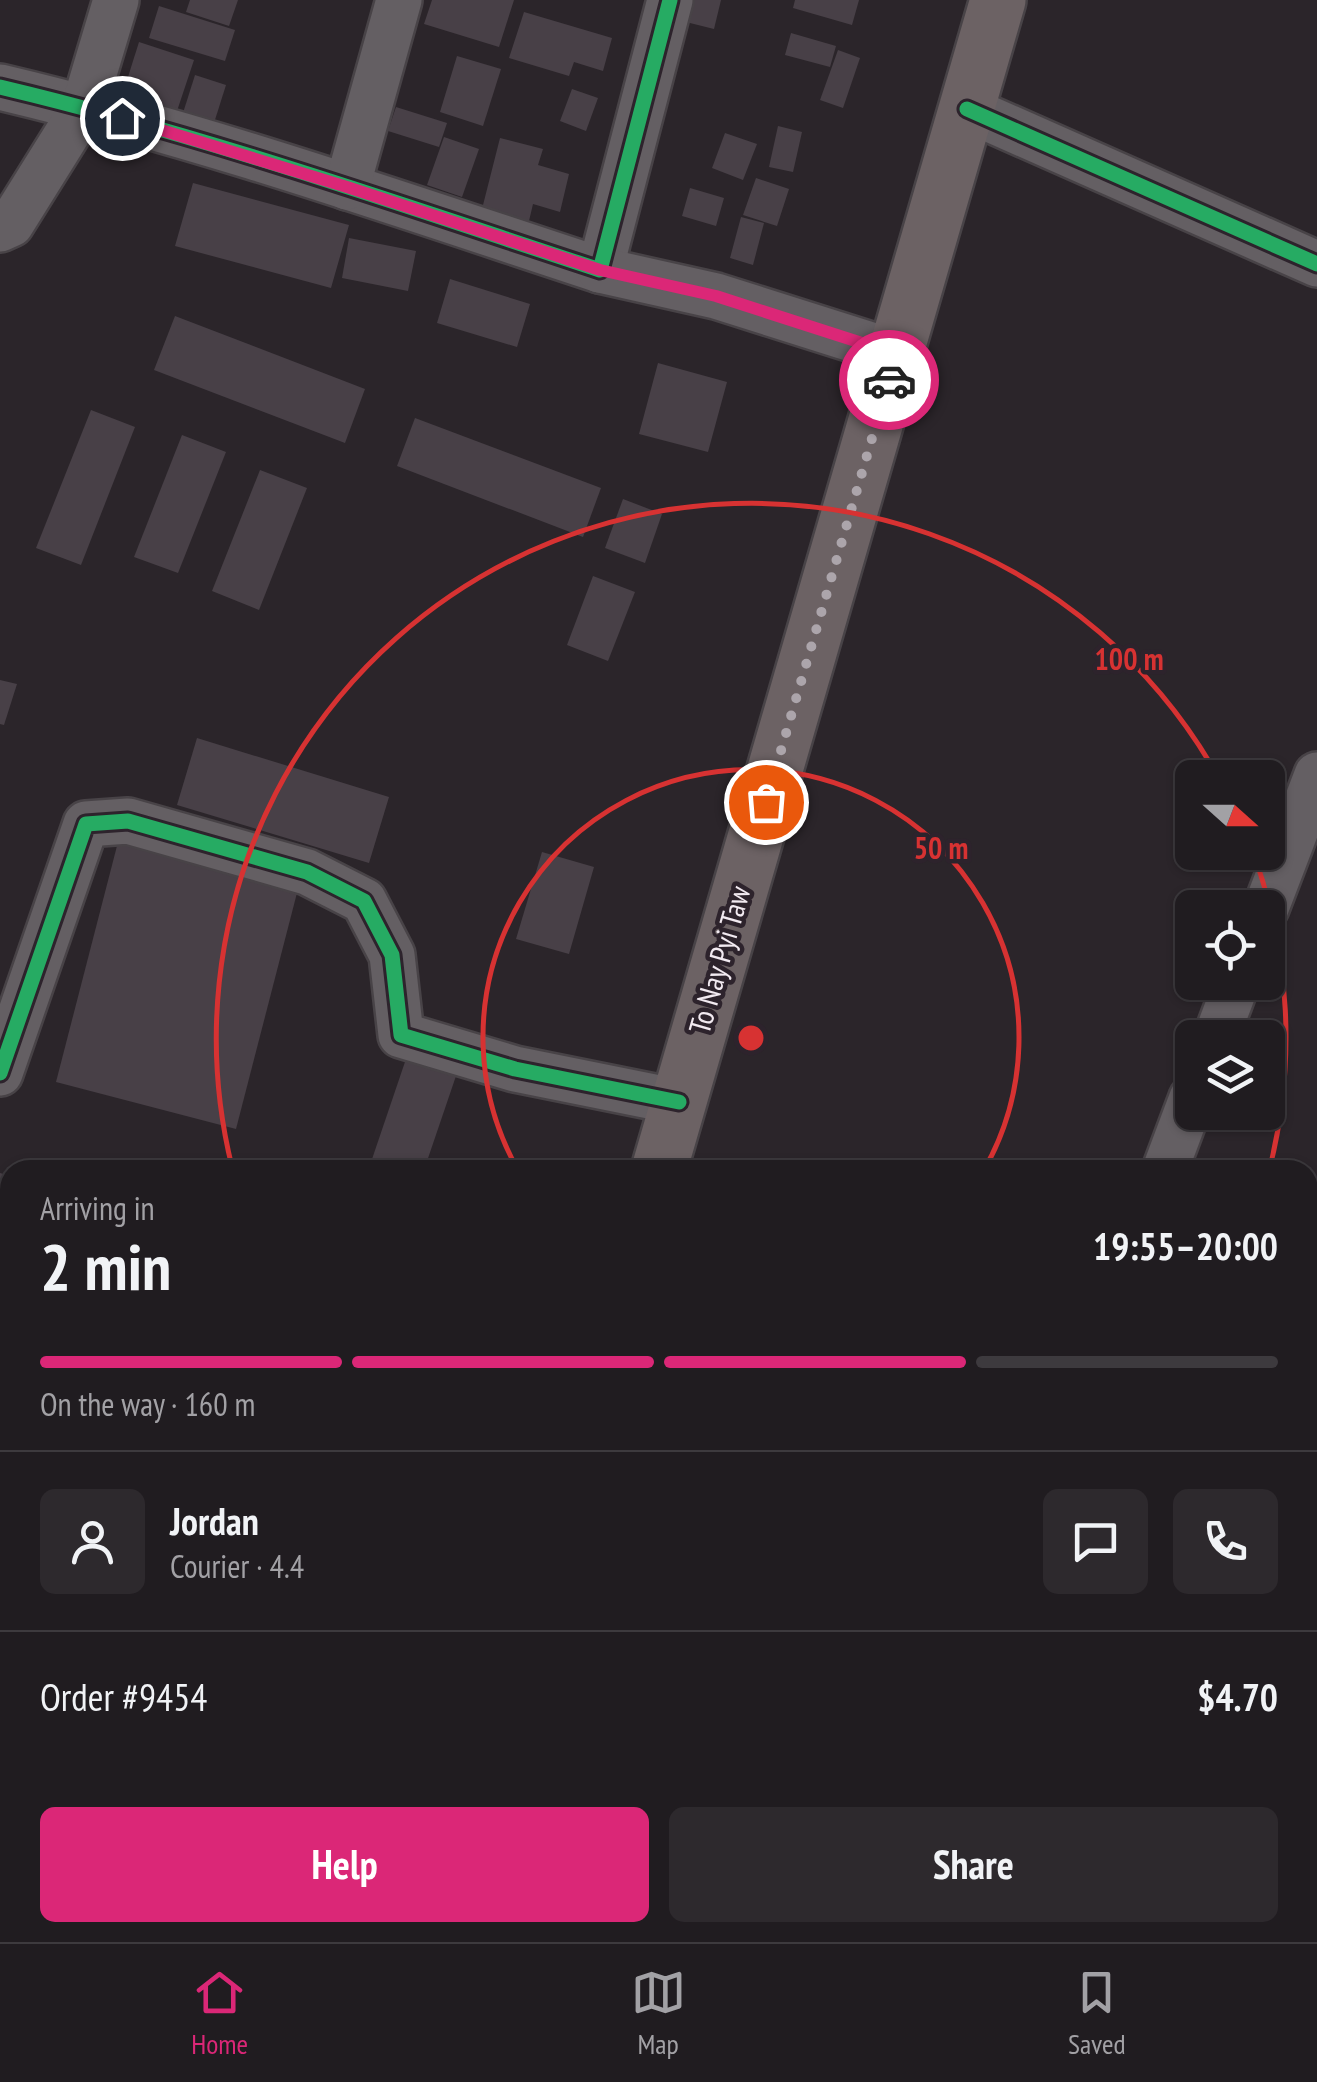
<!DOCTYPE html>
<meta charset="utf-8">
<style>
:root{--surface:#201c20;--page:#2d292d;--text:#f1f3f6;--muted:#a2a1a5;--line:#3d3a3e;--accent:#db2777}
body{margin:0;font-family:"PT Sans Narrow",sans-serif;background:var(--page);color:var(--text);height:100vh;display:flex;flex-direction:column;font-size:38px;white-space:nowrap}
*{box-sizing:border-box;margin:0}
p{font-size:32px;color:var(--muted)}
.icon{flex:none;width:55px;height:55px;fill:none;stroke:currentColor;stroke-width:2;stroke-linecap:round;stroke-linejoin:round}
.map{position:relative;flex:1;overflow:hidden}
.sheet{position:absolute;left:0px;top:1160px;width:1318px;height:782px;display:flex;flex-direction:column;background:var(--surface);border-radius:30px 30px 0 0;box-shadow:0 2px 8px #0004,0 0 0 2px var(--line)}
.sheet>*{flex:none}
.needle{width:65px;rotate:111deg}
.buttons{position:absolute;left:1175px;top:760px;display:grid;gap:20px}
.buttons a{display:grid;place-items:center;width:110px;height:110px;border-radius:15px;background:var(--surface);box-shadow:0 2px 8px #0004,0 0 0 2px var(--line);font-size:50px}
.pin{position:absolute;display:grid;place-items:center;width:85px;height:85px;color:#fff;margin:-42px;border:5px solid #fff;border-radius:50%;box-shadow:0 2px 10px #0007}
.courier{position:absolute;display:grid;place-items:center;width:100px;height:100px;margin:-50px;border:8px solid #db2777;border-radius:50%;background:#fff;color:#222;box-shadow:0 2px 12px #0007}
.headline em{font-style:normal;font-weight:800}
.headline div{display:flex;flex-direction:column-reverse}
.headline{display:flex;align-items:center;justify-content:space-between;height:170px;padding:0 40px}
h1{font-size:65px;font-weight:800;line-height:75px}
.bar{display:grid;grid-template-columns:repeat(4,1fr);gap:15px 10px;align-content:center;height:120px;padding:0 40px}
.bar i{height:12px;border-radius:8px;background:var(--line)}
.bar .current{background:var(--accent)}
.bar p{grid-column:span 4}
.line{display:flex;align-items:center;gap:25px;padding:0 40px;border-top:2px solid var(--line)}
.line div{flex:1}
.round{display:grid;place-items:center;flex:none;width:105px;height:105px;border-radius:15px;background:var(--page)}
.action{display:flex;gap:20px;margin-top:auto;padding:20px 40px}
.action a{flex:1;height:115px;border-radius:15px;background:var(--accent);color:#fff;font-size:40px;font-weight:800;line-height:115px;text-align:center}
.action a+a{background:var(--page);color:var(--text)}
.tabs{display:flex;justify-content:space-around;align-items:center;height:140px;border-top:2px solid var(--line);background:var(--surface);font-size:28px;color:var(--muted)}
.tabs a{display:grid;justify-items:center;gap:5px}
.tabs .current{color:var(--accent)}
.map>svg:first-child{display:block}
</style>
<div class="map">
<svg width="1317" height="1942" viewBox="0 0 1317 1942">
<rect width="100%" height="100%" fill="#2b252a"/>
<g fill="#484047">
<polygon points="190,0 238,0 229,26 186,12"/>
<polygon points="432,0 514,0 499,47 424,24"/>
<polygon points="691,0 721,0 714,29 686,22"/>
<polygon points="795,0 859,0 852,25 793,8"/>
<polygon points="159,6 235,30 225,61 149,38"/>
<polygon points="524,12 612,38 603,71 574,62 569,76 509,58"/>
<polygon points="791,33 836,46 830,67 785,55"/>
<polygon points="139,42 194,60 176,114 122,96"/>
<polygon points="838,50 860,58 843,108 820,100"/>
<polygon points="457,56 501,69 483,126 440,112"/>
<polygon points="195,75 226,85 214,123 183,113"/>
<polygon points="572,89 598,98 586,131 560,121"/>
<polygon points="396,107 447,123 439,147 388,131"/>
<polygon points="778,126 802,132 793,172 769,167"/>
<polygon points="725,133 757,144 743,180 712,168"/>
<polygon points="444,137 479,149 462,197 427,185"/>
<polygon points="500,138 543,149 538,165 569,174 560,212 533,204 529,221 482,209"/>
<polygon points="756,178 789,189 777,226 743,215"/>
<polygon points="193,183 349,225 331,288 175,246"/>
<polygon points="690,188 724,198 716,226 682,216"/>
<polygon points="741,217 764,223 753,265 730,258"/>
<polygon points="349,238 416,251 408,291 342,278"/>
<polygon points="450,279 530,304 517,347 437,323"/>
<polygon points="175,316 365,389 345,443 154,370"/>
<polygon points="658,363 727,382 708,452 639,434"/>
<polygon points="91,410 135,427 81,565 36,548"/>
<polygon points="415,418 601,488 583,537 397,466"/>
<polygon points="182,435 226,452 178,573 134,557"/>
<polygon points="260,470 307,488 259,610 212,591"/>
<polygon points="623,499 662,514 645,563 605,548"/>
<polygon points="593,576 635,592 608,661 567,645"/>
<polygon points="0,680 17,684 4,725 0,724"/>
<polygon points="197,738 389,797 369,863 177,805"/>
<polygon points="118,842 298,889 236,1129 56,1082"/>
<polygon points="542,852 594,867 569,954 516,939"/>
<polygon points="407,1056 457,1073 424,1170 376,1170 369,1168"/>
<polygon points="0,1173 10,1176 10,1237 0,1234"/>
<polygon points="0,1426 10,1429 10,1490 0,1487"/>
<polygon points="0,1535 10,1538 10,1599 0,1596"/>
<polygon points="1314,1701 1317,1707 1317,1835 1308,1839 1308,1704"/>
</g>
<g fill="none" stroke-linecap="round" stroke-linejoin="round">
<defs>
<g id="minor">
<path d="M0,87C203,135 402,205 600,270L670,0"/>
<polyline points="967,109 1317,264"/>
<polyline points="347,187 399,0"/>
<polyline points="0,229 11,224 84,107 116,0"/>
<polyline points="600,270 716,296 896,353"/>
<polyline points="1266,908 1317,775"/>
<polyline points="1216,1038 1237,982"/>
<polyline points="0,1073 86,824 128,821 307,872 364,901 392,955 401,1035 515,1069 679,1102"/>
<polyline points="1165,1170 1192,1098"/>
<polyline points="0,1634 10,1636"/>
<polyline points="1017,1932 1038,1942"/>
<polyline points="881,1942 884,1932"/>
</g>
<g id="major">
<polyline points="659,1170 998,0"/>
<polyline points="434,1942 437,1932"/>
</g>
</defs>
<use href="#minor" stroke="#484347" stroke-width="50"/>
<use href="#major" stroke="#484347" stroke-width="60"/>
<use href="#minor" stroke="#645f63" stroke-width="45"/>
<use href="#major" stroke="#6c6264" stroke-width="55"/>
<defs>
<g id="cycleway">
<path d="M0,87C203,135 402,205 600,270L670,0"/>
<polyline points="967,109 1317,264"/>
<polyline points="0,1073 86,824 128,821 307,872 364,901 392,955 401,1035 515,1069 679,1102"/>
</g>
</defs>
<use href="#cycleway" stroke="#2d232c" stroke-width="21"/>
<use href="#cycleway" stroke="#26ab63" stroke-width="15"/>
</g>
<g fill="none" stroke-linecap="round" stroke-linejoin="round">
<polyline stroke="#aca5ab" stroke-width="10" stroke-dasharray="0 18" points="766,802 889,380"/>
<polyline stroke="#db2777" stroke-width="12" points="122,118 347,187 600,270 716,296 896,354 889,380"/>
</g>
<g fill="none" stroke="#d73232" stroke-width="5">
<path d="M518 1170A268 268 0 1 1 984 1170"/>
<path d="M232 1167A535 535 0 0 1 1217 775M1254 855A535 535 0 0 1 1270 1167"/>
</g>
<g text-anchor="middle" stroke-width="9" stroke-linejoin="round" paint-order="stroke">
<g font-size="30" fill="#f2eaf1" stroke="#2d232c">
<text transform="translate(720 960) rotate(-74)" y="10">To Nay Pyi Taw</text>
</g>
</g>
<circle cx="751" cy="1038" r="15" fill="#d73232" stroke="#2d232c" stroke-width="5"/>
<g font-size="30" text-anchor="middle" font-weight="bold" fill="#d73232" stroke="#2d232c" stroke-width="9" stroke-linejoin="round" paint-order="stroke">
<text x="1129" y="670">100 m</text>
<text x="941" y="859">50 m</text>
</g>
</svg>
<div class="buttons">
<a><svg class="needle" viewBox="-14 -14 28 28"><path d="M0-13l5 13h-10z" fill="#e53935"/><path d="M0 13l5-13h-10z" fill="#a2a1a5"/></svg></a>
<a><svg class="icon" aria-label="locate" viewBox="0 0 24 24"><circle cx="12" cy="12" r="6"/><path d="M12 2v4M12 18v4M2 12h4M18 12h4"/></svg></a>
<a><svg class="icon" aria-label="layers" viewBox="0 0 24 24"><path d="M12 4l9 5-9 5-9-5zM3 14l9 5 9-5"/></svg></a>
</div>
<div class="pin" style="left:766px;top:802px;background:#ea580c"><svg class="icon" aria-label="bag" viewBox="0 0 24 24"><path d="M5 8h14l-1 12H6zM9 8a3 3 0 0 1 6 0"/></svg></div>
<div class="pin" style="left:122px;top:118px;background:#1f2937"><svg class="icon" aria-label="home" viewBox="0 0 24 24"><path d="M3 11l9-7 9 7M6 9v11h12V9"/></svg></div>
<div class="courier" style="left:889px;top:380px"><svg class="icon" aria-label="car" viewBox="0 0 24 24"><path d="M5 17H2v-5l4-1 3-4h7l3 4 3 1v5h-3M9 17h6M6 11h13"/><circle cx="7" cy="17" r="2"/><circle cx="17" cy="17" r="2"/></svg></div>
<section class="sheet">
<div class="headline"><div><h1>2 min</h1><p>Arriving in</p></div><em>19:55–20:00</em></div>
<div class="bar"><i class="current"></i><i class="current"></i><i class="current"></i><i></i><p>On the way · 160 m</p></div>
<div class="line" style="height:180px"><a class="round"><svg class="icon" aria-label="person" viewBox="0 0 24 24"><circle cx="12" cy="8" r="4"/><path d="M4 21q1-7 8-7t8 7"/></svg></a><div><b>Jordan</b><p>Courier · 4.4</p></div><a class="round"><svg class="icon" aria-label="chat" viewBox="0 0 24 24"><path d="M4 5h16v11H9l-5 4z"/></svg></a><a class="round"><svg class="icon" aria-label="phone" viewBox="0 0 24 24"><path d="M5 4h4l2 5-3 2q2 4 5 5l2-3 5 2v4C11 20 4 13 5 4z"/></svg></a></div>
<div class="line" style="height:130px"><div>Order #9454</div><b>$4.70</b></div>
<div class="action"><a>Help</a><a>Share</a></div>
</section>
</div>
<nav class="tabs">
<a class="current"><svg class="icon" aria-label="home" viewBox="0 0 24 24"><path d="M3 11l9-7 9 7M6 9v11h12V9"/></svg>Home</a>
<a><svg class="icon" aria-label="map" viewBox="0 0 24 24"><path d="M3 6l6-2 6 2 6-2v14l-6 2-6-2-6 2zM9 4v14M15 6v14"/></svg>Map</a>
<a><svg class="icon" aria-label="saved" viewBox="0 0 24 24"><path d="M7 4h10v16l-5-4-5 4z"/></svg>Saved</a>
</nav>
